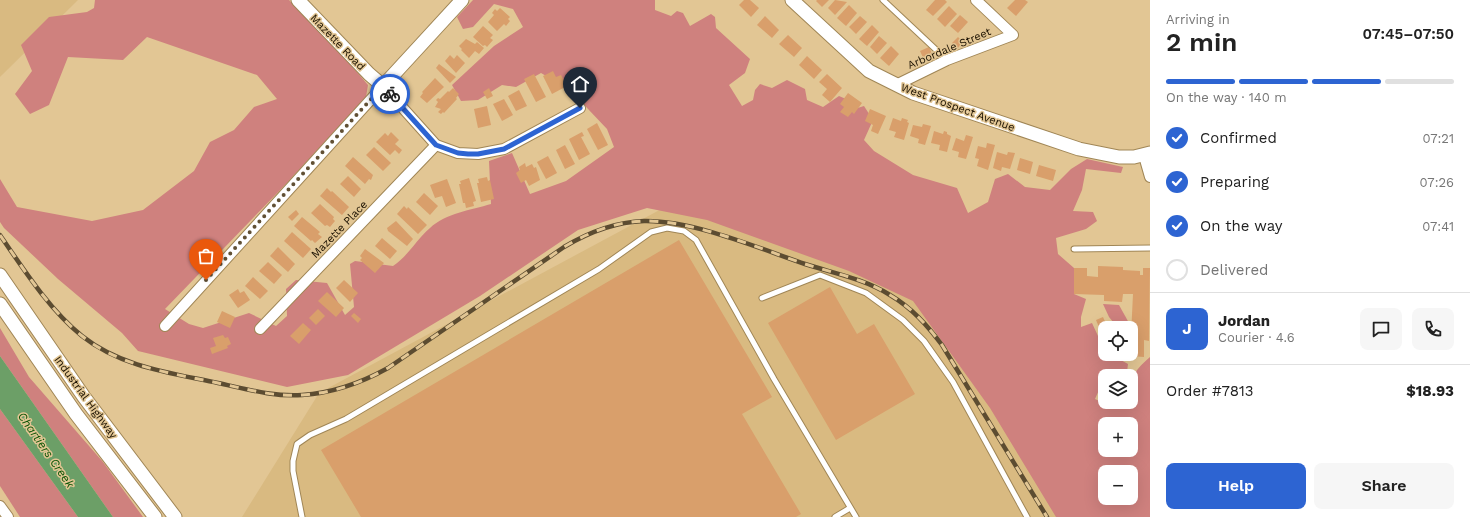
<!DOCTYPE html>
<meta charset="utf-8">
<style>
:root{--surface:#fff;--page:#f6f6f6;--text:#222;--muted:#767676;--line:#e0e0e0;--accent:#2d64d2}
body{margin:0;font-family:"Work Sans",sans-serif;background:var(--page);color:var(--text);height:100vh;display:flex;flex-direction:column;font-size:15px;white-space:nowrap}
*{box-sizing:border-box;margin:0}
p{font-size:13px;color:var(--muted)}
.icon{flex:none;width:22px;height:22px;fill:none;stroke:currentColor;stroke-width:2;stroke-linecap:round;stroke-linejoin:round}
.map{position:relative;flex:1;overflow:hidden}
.drawer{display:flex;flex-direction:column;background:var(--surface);width:320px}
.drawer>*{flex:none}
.fabs{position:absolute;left:1098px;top:321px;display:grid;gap:8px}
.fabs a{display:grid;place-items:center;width:40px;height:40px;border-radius:8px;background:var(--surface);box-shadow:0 4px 16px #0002;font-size:20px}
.pin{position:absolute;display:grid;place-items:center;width:34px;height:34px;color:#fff;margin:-41px -17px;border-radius:50% 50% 50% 0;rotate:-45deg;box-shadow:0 0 4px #0007}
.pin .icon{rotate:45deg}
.courier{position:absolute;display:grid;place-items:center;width:40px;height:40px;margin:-20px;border:3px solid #2d64d2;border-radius:50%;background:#fff;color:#222;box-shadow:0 1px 5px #0007}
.headline em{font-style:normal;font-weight:600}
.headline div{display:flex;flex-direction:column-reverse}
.headline{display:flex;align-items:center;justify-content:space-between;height:68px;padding:0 16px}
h1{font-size:26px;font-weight:600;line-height:30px}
.bar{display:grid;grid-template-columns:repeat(4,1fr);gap:6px 4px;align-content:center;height:48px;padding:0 16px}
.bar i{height:5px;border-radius:3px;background:var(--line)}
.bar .current{background:var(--accent)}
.bar p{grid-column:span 4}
.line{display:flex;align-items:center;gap:10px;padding:0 16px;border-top:1px solid var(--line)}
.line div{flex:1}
.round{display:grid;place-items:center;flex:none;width:42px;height:42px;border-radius:8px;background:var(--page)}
ol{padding:0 16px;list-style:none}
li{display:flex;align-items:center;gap:12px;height:44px}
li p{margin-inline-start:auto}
li .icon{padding:4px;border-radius:50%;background:var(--accent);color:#fff;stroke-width:4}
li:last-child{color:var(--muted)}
li i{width:22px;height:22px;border:2px solid var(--line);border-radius:50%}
.action{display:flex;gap:8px;margin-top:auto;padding:8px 16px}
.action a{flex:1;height:46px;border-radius:8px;background:var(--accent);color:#fff;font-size:16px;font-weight:600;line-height:46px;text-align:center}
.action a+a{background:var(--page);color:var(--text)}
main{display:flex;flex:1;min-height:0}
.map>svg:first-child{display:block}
</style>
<main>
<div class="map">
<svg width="1150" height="517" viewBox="0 0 1150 517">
<rect width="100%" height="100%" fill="#e2c694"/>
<g fill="#d9ba81">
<polygon points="0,0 78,0 0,77"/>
<polygon points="667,206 913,273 1075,517 242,517 319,393"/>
</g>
<g fill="#cf817e" fill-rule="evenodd">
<path d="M95,0H289L344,57L368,85L366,97L285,185L165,309L189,324L203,328L249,313L276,326L287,316L286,289L296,280L327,283L345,315L354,307L350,264L355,261L393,266C409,255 416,240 430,228C446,213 471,210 491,204L489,161L512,153L530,194L566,181L614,147L607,129L570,90L541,73L516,87L502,85L478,100L461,101L452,85L494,46L523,27L513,9L494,4L473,27L463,29L457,17L473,0H655V10L671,16L677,11L683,13L690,26L711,14L715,17L716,28L750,59L745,73L729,85L742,106L753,100L755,90L760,84L772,88L787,80L805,89L807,100L823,107L839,96L846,99L848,111L864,106L873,120L864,140L874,151L913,175L957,188L968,213L988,202L995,179L1008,174L1025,187L1050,190L1071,169L1087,159L1123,167L1121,173L1086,169L1082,190L1073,211L1093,212L1097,221L1086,229L1056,238L1058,254L1074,268V294L1086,299L1081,317V327L1092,323L1098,336L1105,338V354H1123L1124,357L1119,359L1128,364L1127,372L1121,376H1105V388L1099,390L1095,399L1104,403L1131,402C1131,377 1131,374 1150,357V517H1056L990,408L913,301L849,271L707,220L647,208L578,230L480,296L348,375L287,387L138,351L122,333L58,279L4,228L0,222V179L17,207L92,221L143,210L194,171L210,142L234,130L254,107L277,99L257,75L147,37L123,60L68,57L49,105L30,114L15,94L32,71L21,45L49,17L87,12L94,8ZM1105,424H1131V450H1105ZM1105,472H1131V498H1105Z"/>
<polygon points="1103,304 1119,305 1129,323 1127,328 1118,328 1109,317"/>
<polygon points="0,328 29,377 103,462 143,517 113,517 0,356"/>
<polygon points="0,409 78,517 20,517 0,486"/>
</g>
<polygon fill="#6c9f67" points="0,356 113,517 78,517 0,409"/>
<g fill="#d99f6b">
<polygon points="744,0 750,0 759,8 751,17 739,5"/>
<polygon points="817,0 829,0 822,7 816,1"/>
<polygon points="835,0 847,2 835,15 828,8"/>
<polygon points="935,0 945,0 947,2 933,16 926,10"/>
<polygon points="1015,0 1025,0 1028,2 1016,16 1007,8"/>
<polygon points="849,5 857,13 846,26 837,18"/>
<polygon points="949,6 957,14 945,27 937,19"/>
<polygon points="500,8 510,17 508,19 510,21 506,26 504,24 497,31 488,22 494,15 492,13 495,9 497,11"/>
<polygon points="960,15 968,22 958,33 950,26"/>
<polygon points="765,16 779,30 772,38 757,25"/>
<polygon points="860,16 867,22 856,34 849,27"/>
<polygon points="872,25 879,32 867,46 859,39"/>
<polygon points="483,26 493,35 490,38 493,40 487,47 485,45 483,46 473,37"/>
<polygon points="788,35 802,48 794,57 779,44"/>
<polygon points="879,36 887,43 877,54 870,47"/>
<polygon points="958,37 963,42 957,49 952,43"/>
<polygon points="466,39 475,44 477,42 484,48 479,54 475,51 469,58 461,50 462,49 459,46"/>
<polygon points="891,46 899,54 889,66 880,58"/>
<polygon points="929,47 934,58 925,62 920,51"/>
<polygon points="450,55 454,59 457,55 465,63 456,73 445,61"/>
<polygon points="807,56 822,70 814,79 799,65"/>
<polygon points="439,64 456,77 450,83 436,68"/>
<polygon points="553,71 556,77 561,75 567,86 552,94 543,76"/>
<polygon points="534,74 546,97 536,102 524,79"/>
<polygon points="827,74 842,88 830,102 822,95 827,89 819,82"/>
<polygon points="435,78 444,87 427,103 420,97 423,93 422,92"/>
<polygon points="453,88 459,94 456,98 457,99 444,113 443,112 441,114 438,112 441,109 435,107 438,102 436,100 438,98 440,99 448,91 449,92"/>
<polygon points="489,88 493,96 487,99 483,92"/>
<polygon points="519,90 527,106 516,111 508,96"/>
<polygon points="848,93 862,103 854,114 852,112 848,117 840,112 844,107 840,104"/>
<polygon points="504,99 513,115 502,121 493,104"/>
<polygon points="487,106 491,125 478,128 474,109"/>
<polygon points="870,109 886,116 878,134 871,131 873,125 865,121"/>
<polygon points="893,118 901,121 902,118 908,120 907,122 909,123 904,140 894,137 896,132 889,130"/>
<polygon points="597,123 608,145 598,150 587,129"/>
<polygon points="923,124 931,126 925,145 918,143 919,139 910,136 913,125 922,127"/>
<polygon points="934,131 943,134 944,131 947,132 947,134 951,136 947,152 939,150 940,145 931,143"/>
<polygon points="391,132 399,140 395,144 402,150 399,154 395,150 390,155 376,142 385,133 388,136"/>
<polygon points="582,132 584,136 581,137 590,154 579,160 569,139"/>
<polygon points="966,135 973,137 966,159 958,157 959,152 952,150 956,138 964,141"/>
<polygon points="987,143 995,145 988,170 977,166 979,159 975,158 978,146 986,148"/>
<polygon points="565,145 575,164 565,169 556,150"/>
<polygon points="374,147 391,163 383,171 366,155"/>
<polygon points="997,152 1007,155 1008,152 1015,153 1010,169 1002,167 1001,171 993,168"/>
<polygon points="548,156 557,173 546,179 537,162"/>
<polygon points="353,157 373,175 371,180 369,179 365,184 345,166"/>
<polygon points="1020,158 1033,162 1030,174 1017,170"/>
<polygon points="525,163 526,167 532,164 534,168 536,167 540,180 529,186 526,180 521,183 516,173 520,170 519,167"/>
<polygon points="1039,165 1056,170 1053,181 1036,176"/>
<polygon points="348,176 361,189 354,197 340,184"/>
<polygon points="487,177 488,181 490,180 494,199 481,202 477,183 479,183 478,179"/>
<polygon points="469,178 476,201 473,202 474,206 466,208 465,203 463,203 459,184 461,184 460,181"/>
<polygon points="447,179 456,203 446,207 442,196 435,198 430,185"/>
<polygon points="327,188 331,192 332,191 349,207 342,215 320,196"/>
<polygon points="424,193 438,206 430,215 416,202"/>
<polygon points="320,204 334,217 333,219 335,221 330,227 327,225 325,226 311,213"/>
<polygon points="404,206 407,209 408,207 427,225 418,234 397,214"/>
<polygon points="296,210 299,214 292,221 288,217"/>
<polygon points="302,217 320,232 318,234 322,237 315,243 312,240 311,241 294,226"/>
<polygon points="396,221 413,239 407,246 388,231 387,228"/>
<polygon points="292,232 311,249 303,258 284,241"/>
<polygon points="382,238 397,251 390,259 375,246"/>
<polygon points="679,240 772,397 742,414 801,514 796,517 361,517 321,450"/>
<polygon points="278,247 295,264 288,272 270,256"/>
<polygon points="365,249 384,263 375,273 360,260 362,258 360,256"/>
<polygon points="268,262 282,275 274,284 259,271"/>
<polygon points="1098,266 1123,267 1123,270 1140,271 1140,275 1143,275 1143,268 1150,268 1149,341 1144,340 1144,357 1130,356 1133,294 1123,294 1122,302 1104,301 1104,295 1074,294 1074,268 1087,268 1087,276 1098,277"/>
<polygon points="253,277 268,291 260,299 245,286"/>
<polygon points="344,280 358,293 350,302 336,288"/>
<polygon points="830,287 857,334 874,324 915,394 836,440 768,323"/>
<polygon points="238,289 240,293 244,291 250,300 238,308 229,295"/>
<polygon points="327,292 344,308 336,317 318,301"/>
<polygon points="318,309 325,316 316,325 309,318"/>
<polygon points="222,311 235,317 230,328 217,322"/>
<polygon points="354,313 361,319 358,323 351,316"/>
<polygon points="1103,317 1108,328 1105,328 1105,330 1101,332 1096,320"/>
<polygon points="303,323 311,330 299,344 290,336"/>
<polygon points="223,335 225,338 228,337 231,344 227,346 228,348 212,354 210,348 216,346 213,338"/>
</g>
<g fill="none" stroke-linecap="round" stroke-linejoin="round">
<defs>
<g id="service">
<polyline points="883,0 947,60"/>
<polyline points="1074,249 1150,248"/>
<polyline points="762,298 820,275 866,293 903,320 924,341 953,382 1027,517"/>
<polyline points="302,517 293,471 293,461 297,444 310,435 346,419 464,349 599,269 651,232 667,228 684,231 696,240 774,379 856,517"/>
<polyline points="835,517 850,508"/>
</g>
<g id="minor">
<polyline points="896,85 947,60 1013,35 976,0"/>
<polyline points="1144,156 1150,177"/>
<polyline points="165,326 383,86 436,145 458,153 478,154 504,149 580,108"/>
<polyline points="260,329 436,145"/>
<polyline points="0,506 8,517"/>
</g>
<g id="tertiary">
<polyline points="298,0 369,74 383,86 462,0"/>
<polyline points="792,0 869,71 913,93 1079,149 1119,157 1134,157 1150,153"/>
<polyline points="0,275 84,397 175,517"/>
<polyline points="0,304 76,414 155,517"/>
</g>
</defs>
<use href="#service" stroke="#a08656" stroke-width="7"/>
<use href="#minor" stroke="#a08656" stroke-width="12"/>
<use href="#tertiary" stroke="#a08656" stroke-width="15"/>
<use href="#service" stroke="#fff" stroke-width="5"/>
<use href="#minor" stroke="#fff" stroke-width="10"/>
<use href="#tertiary" stroke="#fff" stroke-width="13"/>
<defs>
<path id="rail" d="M0,235C24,270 49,309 82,336C121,367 171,373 218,383C246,389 274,397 302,395C333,393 361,383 388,368L564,247C589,232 615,222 644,221C693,220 758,248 805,264C833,273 865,279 890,295C912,308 927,325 942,345L1047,517"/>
</defs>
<use href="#rail" stroke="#5c4c31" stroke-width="4.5"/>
<use href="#rail" stroke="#e2c694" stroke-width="3" stroke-dasharray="9" stroke-linecap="butt"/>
</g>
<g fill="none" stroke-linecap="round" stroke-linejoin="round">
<polyline stroke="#615034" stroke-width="4" stroke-dasharray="0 7.2" points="206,280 383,86 390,94"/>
<polyline stroke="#2d64d2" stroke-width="5" points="390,94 436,145 458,153 468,154 478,154 504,149 580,108"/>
</g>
<g text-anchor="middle" stroke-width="3" stroke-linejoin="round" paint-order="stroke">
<g font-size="11" fill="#1b1101" stroke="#e2c694">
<text transform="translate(338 42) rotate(46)" y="4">Mazette Road</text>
<text transform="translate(949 48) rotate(-23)" y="4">Arbordale Street</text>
<text transform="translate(958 107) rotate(20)" y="4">West Prospect Avenue</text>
<text transform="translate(339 229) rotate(-46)" y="4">Mazette Place</text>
<text transform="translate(86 397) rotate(54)" y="4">Industrial Highway</text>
</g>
<g font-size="12" font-style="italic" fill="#0b5506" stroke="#e2c694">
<text transform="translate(46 450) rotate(55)" y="4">Chartiers Creek</text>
</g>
</g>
</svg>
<div class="fabs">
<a><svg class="icon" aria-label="locate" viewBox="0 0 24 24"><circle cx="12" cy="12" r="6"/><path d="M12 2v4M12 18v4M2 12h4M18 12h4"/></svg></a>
<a><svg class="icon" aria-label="layers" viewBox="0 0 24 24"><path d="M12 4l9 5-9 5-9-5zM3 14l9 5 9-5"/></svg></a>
<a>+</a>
<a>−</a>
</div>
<div class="pin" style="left:206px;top:280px;background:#ea580c"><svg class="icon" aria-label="bag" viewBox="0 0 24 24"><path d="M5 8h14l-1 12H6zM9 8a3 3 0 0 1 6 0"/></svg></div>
<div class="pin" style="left:580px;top:108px;background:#1f2937"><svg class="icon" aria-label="home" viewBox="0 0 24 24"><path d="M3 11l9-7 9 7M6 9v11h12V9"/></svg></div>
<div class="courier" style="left:390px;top:94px"><svg class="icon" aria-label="bike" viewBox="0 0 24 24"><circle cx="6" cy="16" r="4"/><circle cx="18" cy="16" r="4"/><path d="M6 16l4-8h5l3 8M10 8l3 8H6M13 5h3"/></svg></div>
</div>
<section class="drawer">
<div class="headline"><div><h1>2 min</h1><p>Arriving in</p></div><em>07:45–07:50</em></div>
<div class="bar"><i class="current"></i><i class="current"></i><i class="current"></i><i></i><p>On the way · 140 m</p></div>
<ol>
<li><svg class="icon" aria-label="check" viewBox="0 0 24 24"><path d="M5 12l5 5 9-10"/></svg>Confirmed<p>07:21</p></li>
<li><svg class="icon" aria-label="check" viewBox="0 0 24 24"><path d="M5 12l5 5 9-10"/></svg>Preparing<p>07:26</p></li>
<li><svg class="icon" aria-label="check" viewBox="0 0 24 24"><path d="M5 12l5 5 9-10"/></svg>On the way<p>07:41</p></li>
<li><i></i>Delivered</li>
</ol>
<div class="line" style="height:72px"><b class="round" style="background:var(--accent);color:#fff">J</b><div><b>Jordan</b><p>Courier · 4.6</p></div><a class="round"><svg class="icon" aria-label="chat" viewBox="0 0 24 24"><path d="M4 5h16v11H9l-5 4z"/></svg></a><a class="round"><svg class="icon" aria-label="phone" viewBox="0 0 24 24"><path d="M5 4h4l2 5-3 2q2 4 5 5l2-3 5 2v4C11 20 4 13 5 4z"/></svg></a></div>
<div class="line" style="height:52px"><div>Order #7813</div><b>$18.93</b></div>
<div class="action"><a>Help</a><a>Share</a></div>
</section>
</main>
